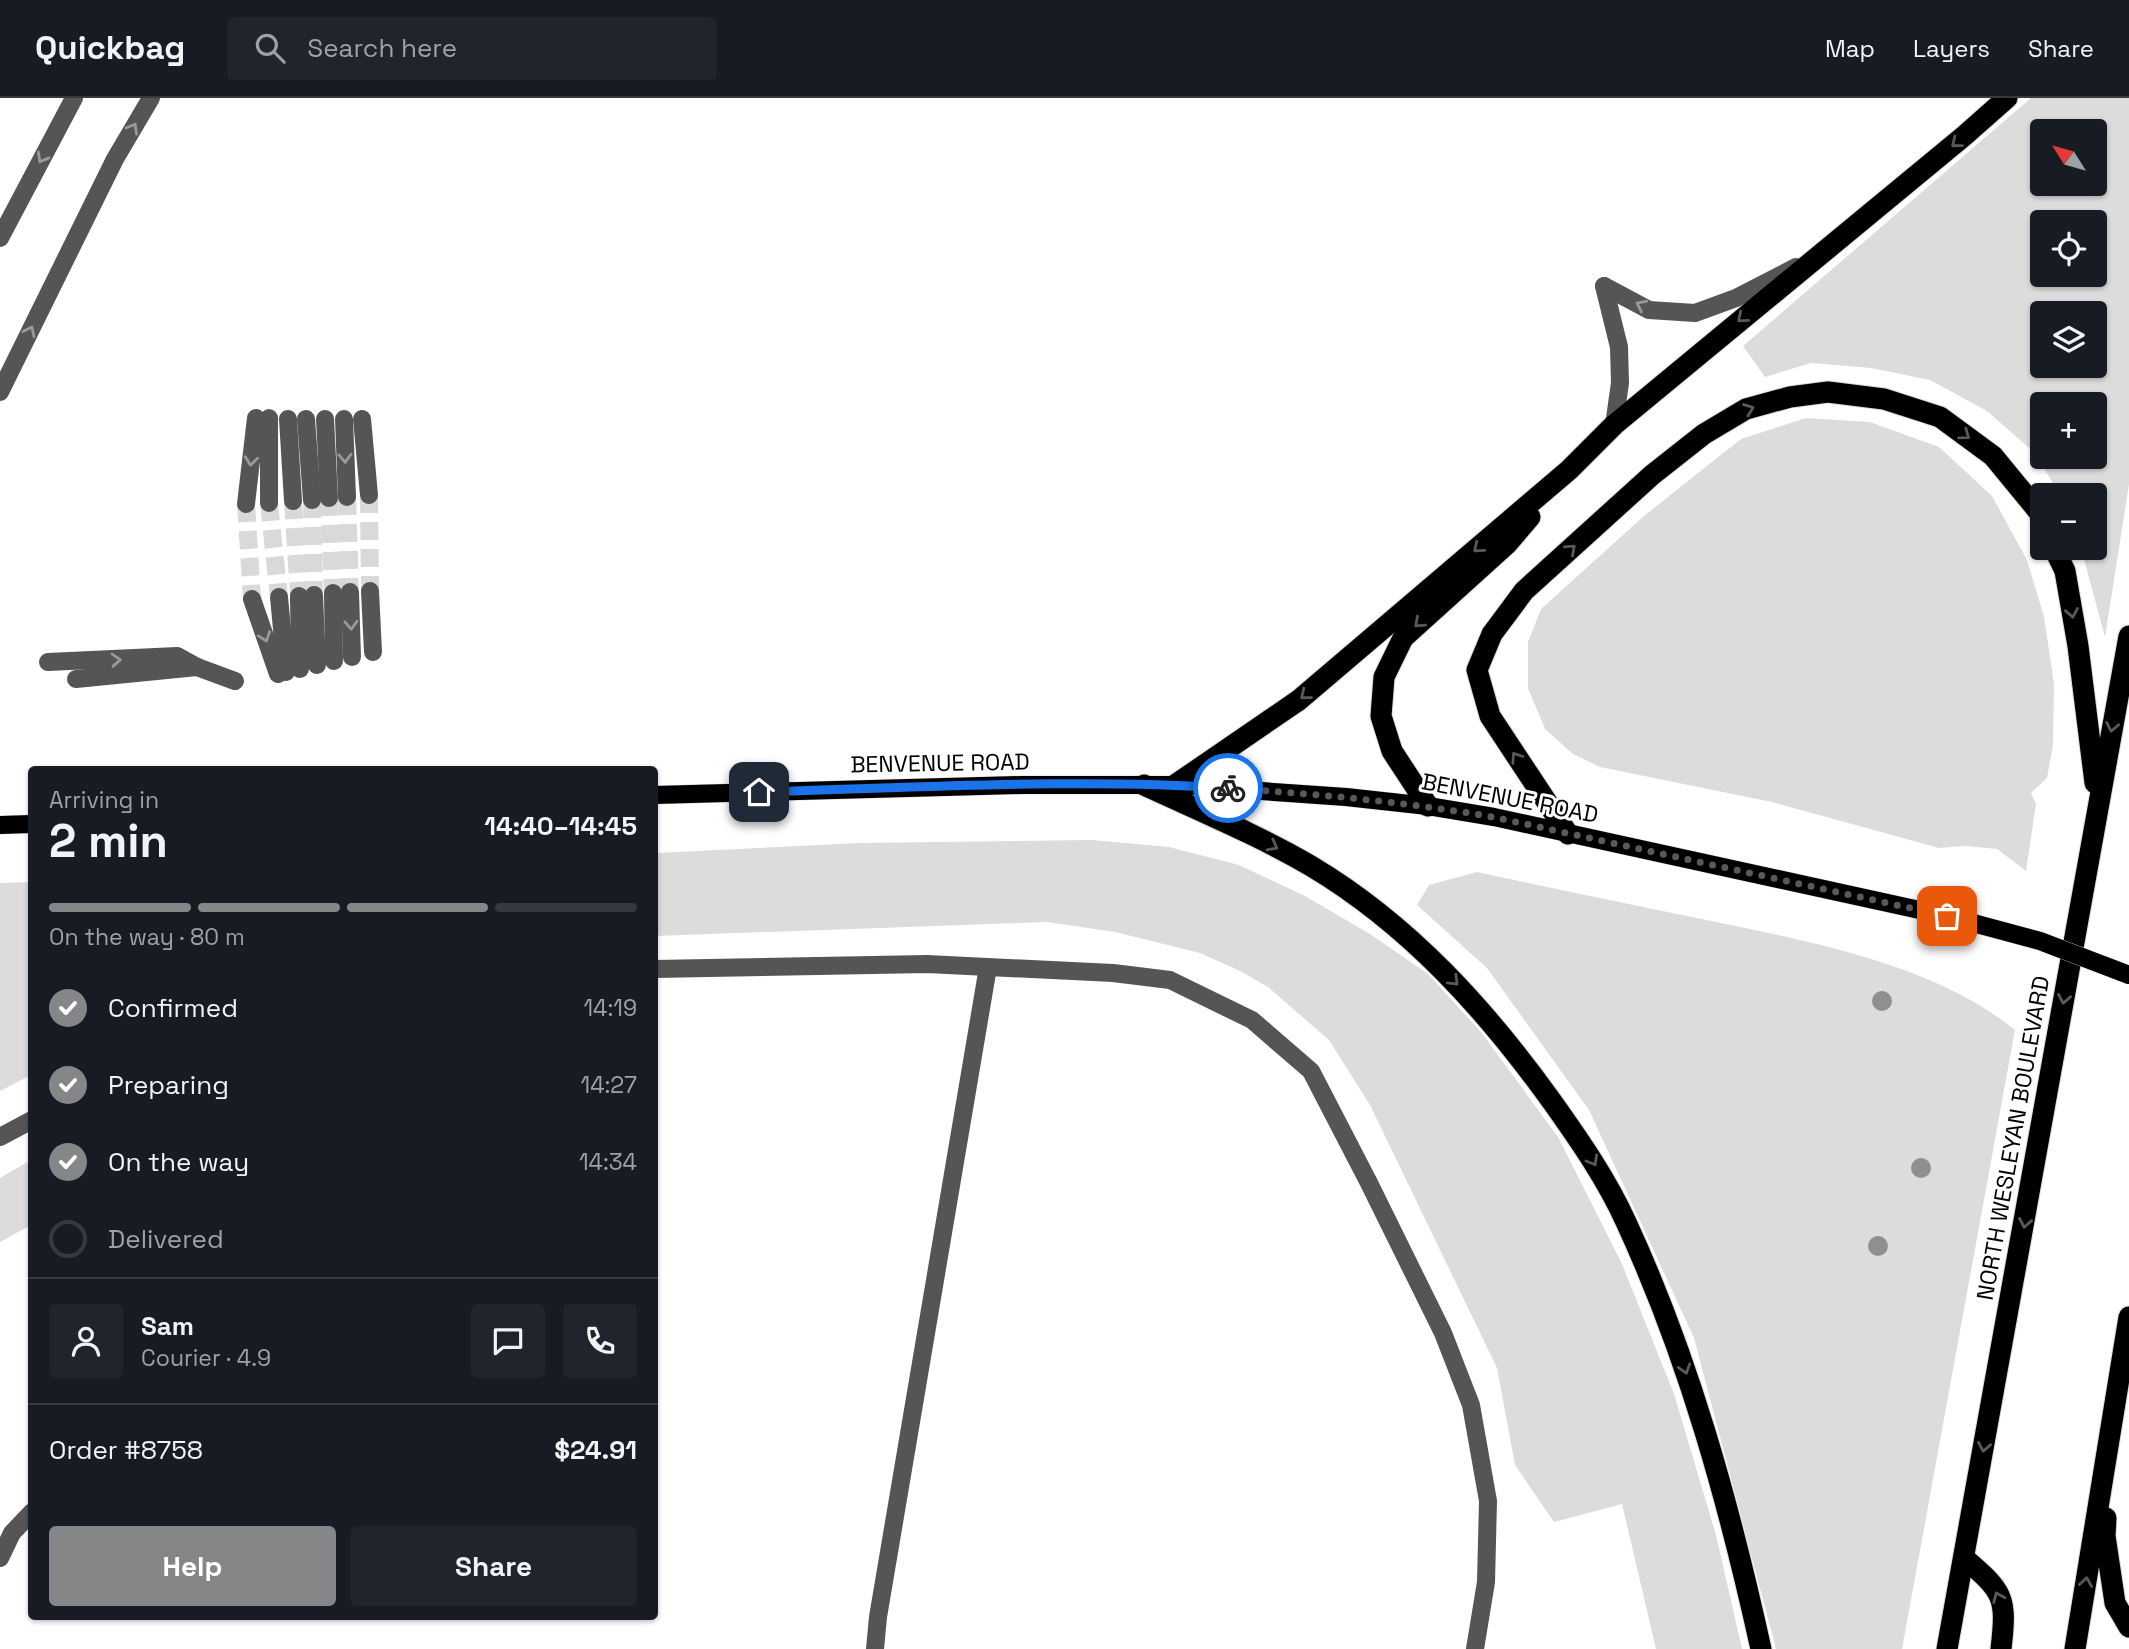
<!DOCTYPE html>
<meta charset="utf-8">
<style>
:root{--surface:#171b24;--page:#20242c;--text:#f1f3f6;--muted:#9ea1a6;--line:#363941;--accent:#858687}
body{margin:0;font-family:"Space Grotesk",sans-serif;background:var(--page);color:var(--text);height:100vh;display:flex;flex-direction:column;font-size:26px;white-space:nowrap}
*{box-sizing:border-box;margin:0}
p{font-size:23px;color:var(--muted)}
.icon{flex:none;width:38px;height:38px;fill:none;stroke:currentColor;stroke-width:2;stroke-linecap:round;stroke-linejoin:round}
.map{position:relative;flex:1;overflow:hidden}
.sheet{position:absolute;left:28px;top:668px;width:630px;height:854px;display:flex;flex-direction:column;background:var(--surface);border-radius:7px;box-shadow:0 2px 5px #0004}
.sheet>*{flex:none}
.needle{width:46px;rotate:307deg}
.controls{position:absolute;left:2030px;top:21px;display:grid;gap:14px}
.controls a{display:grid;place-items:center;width:77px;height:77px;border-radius:7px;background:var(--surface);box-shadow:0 2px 5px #0004;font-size:35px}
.pin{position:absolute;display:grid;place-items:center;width:60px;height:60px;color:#fff;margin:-30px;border-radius:14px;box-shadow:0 4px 10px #0006}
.courier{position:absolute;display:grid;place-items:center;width:70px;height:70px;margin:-35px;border:5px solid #1a73e8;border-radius:50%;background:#fff;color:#222;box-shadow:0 2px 9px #0007}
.summary em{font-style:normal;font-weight:800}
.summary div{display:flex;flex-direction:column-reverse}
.summary{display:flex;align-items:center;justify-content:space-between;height:119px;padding:0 21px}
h1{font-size:46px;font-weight:800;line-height:52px}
.bar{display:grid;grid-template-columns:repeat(4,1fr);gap:10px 7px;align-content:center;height:84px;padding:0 21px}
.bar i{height:9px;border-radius:5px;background:var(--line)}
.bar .selected{background:var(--accent)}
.bar p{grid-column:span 4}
.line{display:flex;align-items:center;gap:18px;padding:0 21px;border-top:2px solid var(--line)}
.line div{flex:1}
.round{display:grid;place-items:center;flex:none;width:74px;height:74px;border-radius:7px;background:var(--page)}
ol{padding:0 21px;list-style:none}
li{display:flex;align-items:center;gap:21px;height:77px}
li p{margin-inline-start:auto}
li .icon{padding:7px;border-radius:50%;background:var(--accent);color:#fff;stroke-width:4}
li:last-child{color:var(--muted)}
li i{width:38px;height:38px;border:4px solid var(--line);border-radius:50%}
.primary-button{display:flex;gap:14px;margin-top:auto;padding:14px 21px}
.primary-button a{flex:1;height:80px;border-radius:7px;background:var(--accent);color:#fff;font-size:28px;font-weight:800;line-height:80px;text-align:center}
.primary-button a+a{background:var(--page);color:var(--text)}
header{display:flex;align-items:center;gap:42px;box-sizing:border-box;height:98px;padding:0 35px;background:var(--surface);border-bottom:2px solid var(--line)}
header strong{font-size:33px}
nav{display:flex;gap:38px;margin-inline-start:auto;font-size:24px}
.search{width:490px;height:63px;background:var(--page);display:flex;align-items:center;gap:18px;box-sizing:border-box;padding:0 24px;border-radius:7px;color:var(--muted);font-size:26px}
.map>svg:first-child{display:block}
</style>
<header>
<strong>Quickbag</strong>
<div class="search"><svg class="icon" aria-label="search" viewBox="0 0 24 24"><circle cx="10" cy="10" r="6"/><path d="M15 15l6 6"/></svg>Search here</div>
<nav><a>Map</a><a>Layers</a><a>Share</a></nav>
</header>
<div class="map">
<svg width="2129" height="1551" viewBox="0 0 2129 1551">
<rect width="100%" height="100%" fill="#fff"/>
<g fill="#dcdcdc" fill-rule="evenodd">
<path d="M2031,0H2129V386L2105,539L2081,450H2095V397H2060L2035,355L1987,313L1930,282L1871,270L1811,265L1765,279L1743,248ZM2095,33V86H2042V33ZM2095,124V177H2042V124ZM2095,215V268H2042V215ZM2095,306V359H2042V306Z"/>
<polygon points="1806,320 1870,324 1939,349 1992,398 2027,462 2044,519 2054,586 2053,647 2047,680 2031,695 2036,706 2026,773 1997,751 1965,748 1939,750 1772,704 1600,669 1573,656 1545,631 1528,590 1528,544 1541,511 1644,418 1741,341"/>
<polygon points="1092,742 1169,749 1239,767 1305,798 1370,836 1428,876 1481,934 1558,1039 1622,1166 1674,1296 1716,1437 1742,1551 1656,1551 1622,1406 1554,1424 1515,1367 1497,1270 1370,1007 1329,942 1268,889 1240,873 1200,855 1115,834 1047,824 655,838 655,755 860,745"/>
<path d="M1477,774C1552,790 1627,806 1702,821C1805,843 1931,864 2015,932L1902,1551H1776L1694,1240L1589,1012L1487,870L1417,807L1429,787Z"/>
<polygon points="32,784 31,977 0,993 0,785"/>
<polygon points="31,1062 31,1127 0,1144 0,1080"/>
</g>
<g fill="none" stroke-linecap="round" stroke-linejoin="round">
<g stroke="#d9d9d9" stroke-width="18" stroke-dasharray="18 9" stroke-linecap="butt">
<polyline points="369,397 370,493"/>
<polyline points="347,399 350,494"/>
<polyline points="329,400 333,495"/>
<polyline points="312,402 314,497"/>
<polyline points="293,403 299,498"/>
<polyline points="269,405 279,499"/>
<polyline points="246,406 252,501"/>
</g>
<defs>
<g id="major">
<polyline points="654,697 1021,687 1175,687 1346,699 1428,708 1494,719 1947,818"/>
<polyline points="0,727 32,726"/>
</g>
<g id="highway">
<polyline points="2054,450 2065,473 2078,548 2095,685"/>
<path d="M1144,687C1200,713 1258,737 1311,768C1410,827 1487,913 1553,1005C1580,1043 1607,1082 1626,1124C1689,1260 1729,1406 1761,1551"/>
<polyline points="1175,687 1299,602 1569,372 1614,327 1964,38 2007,0"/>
<polyline points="1428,708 1392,653 1381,618 1384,579 1403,540 1507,446 1530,419"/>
<polyline points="1568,736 1490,618 1477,572 1492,536 1524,493 1652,377 1704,336 1746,311 1790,299 1828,294 1884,301 1940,319 1993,358 2039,414 2042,422"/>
<polyline points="2106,1420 2105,1438 2115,1505 2129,1529"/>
<path d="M1964,1460C2004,1494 2007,1499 2001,1551"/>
<polyline points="1947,1551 2129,538"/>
<polyline points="2075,1551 2129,1219"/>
</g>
</defs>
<use href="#major" stroke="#dbdbdb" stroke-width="19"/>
<use href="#highway" stroke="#dbdbdb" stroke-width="23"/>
<g stroke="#555" stroke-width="18">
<polyline points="0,140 74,0"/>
<polyline points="1604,188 1649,212 1695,215 1736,200 1796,169"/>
<polyline points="1604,188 1619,249 1620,285 1614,327"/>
<polyline points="0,294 115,61 151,0"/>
<polyline points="269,320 269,405"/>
<polyline points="288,321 293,403"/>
<polyline points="306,321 312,402"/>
<polyline points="325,321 329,400"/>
<polyline points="344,321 347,399"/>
<polyline points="362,321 369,397"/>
<polyline points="246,406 256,320"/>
<polyline points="370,493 373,554"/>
<polyline points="350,494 352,559"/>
<polyline points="333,495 334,563"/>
<polyline points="314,497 317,567"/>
<polyline points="299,498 300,571"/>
<polyline points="279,499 286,574"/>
<polyline points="252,501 278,576"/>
<polyline points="48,564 177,558 197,569"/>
<polyline points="76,581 197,569 235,583"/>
<polyline points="654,871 927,866 1113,875 1170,882 1252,922 1311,973 1369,1085 1443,1235 1471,1307 1488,1403 1486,1484 1475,1551"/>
<polyline points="0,1039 32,1022"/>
<polyline points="0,1460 12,1435 32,1414"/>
<polyline points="875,1551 878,1519 988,869"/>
</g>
<use href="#major" stroke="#000" stroke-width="18"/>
<use href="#highway" stroke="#000" stroke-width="21"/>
<defs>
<polyline id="major-bridge" points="1947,818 2040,843 2129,877"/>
</defs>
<use href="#major-bridge" stroke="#dbdbdb" stroke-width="19" stroke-linecap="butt"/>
<use href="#major-bridge" stroke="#000" stroke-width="18"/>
</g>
<g fill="#8f8f8f">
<circle cx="1882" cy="903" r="10"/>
<circle cx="1921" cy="1070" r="10"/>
<circle cx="1878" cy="1148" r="10"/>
</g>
<defs><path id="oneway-chevron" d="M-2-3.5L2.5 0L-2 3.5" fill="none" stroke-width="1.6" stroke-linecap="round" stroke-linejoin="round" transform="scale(1.75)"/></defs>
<g stroke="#999">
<use href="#oneway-chevron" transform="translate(133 30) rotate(-60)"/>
<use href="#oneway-chevron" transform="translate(42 60) rotate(119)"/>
<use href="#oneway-chevron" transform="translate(1641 207) rotate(-154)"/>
<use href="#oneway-chevron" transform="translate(30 233) rotate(-64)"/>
<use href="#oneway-chevron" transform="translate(345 360) rotate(88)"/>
<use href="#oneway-chevron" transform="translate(251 363) rotate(97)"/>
<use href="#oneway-chevron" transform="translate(351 527) rotate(88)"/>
<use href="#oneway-chevron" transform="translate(265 539) rotate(71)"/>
<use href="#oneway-chevron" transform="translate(116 562) rotate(-4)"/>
</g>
<g stroke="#595959">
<use href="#oneway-chevron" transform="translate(1956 45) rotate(141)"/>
<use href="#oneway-chevron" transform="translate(1742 220) rotate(140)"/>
<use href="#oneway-chevron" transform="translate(1749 311) rotate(-21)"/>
<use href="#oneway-chevron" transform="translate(1965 337) rotate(36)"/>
<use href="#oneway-chevron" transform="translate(1478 450) rotate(140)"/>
<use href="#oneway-chevron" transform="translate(1571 451) rotate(-42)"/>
<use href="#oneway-chevron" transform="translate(2072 515) rotate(80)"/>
<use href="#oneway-chevron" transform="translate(1419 525) rotate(138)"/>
<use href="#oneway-chevron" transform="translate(1305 597) rotate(141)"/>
<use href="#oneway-chevron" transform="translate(2112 629) rotate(101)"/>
<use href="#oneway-chevron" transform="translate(1516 659) rotate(-124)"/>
<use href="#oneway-chevron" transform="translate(1273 748) rotate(28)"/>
<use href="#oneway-chevron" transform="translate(1454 883) rotate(45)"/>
<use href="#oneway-chevron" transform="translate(2064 901) rotate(100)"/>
<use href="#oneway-chevron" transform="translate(1593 1063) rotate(60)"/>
<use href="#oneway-chevron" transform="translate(2025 1125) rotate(100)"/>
<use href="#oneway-chevron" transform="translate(1685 1271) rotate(73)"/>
<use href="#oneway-chevron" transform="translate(1984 1349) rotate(100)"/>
<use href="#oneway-chevron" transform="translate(2086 1484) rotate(-81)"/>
<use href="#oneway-chevron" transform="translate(1998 1499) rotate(-113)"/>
</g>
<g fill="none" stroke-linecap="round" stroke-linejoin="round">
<path stroke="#595959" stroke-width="7" stroke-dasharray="0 12.6" d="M1228,690C1317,696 1405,704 1493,719L1947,818"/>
<path stroke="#1a73e8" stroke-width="9" d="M759,694C915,690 1072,680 1228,690"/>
</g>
<g text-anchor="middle" stroke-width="6" stroke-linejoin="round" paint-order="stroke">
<g font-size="23" fill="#000" stroke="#fff">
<text transform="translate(940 665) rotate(-1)" y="8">BENVENUE ROAD</text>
<text transform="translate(1510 700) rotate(11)" y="8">BENVENUE ROAD</text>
<text transform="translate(2013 1040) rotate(-80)" y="8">NORTH WESLEYAN BOULEVARD</text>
</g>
</g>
</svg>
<div class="controls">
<a><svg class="needle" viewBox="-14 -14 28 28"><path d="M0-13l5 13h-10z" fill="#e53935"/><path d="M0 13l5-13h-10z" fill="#9ea1a6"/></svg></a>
<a><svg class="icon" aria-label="locate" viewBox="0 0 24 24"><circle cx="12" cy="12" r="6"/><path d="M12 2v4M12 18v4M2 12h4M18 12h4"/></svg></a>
<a><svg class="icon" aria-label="layers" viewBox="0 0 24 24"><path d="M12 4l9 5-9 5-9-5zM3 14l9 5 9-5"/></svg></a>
<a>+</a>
<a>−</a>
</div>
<div class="pin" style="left:1947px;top:818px;background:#ea580c"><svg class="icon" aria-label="bag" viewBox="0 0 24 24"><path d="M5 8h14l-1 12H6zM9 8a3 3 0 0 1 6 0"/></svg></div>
<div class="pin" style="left:759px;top:694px;background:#1f2937"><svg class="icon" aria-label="home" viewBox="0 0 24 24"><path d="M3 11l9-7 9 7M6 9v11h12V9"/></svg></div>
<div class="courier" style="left:1228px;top:690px"><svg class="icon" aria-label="bike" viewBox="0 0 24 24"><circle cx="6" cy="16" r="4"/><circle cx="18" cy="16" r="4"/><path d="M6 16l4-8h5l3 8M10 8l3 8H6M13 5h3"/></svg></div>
<section class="sheet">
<div class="summary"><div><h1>2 min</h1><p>Arriving in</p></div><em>14:40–14:45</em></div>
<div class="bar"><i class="selected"></i><i class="selected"></i><i class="selected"></i><i></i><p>On the way · 80 m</p></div>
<ol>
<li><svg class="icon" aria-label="check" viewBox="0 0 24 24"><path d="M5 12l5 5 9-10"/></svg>Confirmed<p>14:19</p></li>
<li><svg class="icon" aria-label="check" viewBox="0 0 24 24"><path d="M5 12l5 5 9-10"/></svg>Preparing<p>14:27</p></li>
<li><svg class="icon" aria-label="check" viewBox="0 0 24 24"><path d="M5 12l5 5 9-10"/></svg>On the way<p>14:34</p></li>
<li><i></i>Delivered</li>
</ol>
<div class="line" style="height:126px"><a class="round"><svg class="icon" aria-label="person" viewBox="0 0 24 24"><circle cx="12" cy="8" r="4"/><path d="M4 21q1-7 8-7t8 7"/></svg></a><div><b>Sam</b><p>Courier · 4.9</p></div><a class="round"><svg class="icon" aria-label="chat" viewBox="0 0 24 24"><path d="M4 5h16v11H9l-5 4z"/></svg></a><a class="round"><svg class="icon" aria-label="phone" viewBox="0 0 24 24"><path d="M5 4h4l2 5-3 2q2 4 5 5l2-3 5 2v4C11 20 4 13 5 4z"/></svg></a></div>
<div class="line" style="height:91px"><div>Order #8758</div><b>$24.91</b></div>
<div class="primary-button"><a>Help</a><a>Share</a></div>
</section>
</div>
